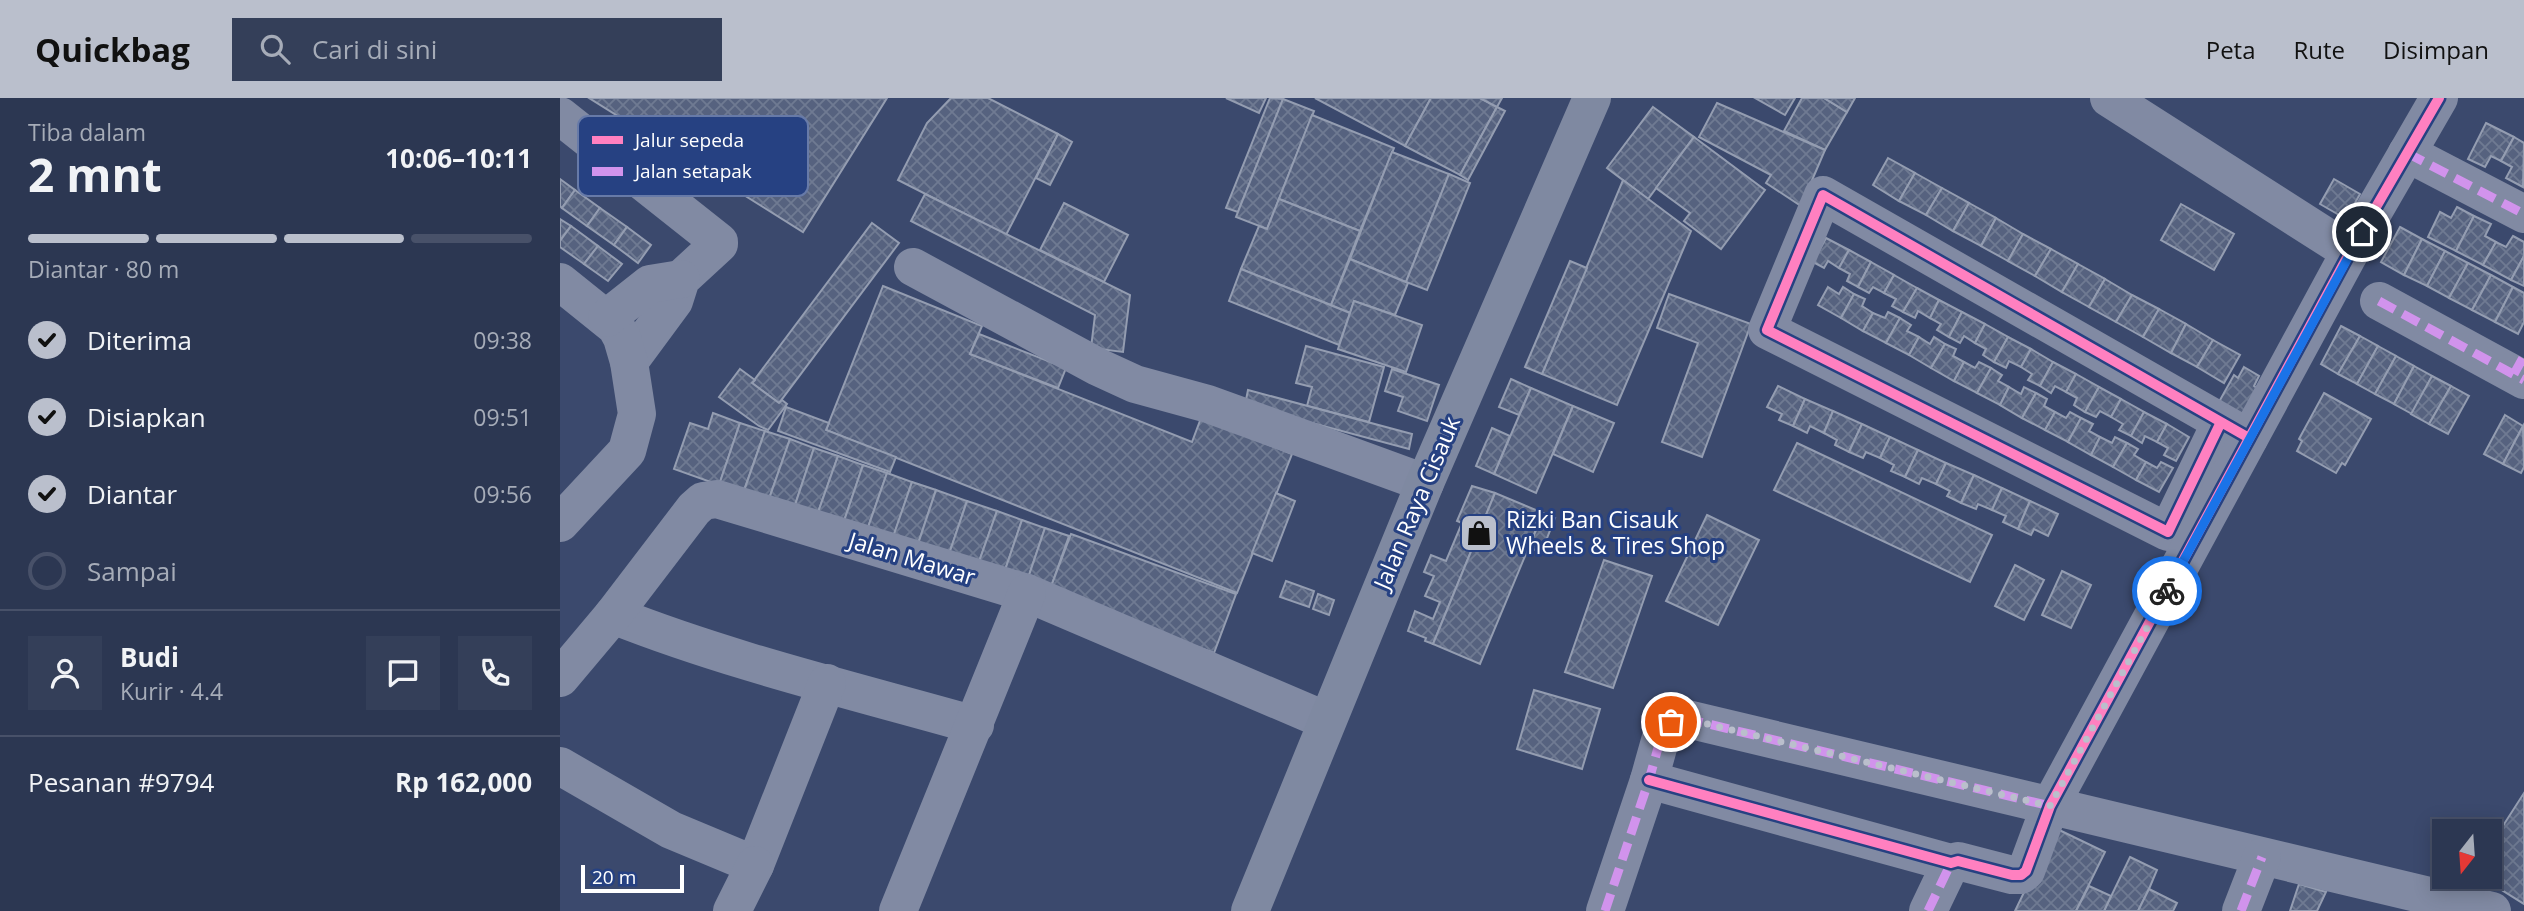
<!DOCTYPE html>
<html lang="id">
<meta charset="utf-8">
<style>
:root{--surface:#2c3752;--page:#343f59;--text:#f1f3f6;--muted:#a6acb8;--line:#485169;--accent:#babfcc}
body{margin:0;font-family:"Open Sans",sans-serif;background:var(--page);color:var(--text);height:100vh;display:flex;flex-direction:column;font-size:26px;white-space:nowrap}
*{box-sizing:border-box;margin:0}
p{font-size:23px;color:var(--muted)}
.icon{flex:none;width:38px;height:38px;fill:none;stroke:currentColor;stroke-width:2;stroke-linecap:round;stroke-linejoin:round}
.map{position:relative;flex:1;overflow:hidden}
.side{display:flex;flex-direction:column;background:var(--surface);width:560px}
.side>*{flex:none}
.needle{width:46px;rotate:197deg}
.buttons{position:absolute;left:1872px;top:721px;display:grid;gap:14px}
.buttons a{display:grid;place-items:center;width:70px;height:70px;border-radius:0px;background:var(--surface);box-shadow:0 4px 18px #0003,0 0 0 2px var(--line);font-size:35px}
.scale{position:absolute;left:21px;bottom:18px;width:103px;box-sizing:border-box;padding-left:7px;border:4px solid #fff;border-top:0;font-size:19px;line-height:24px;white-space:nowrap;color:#fff;-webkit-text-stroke:5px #264182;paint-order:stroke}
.pin{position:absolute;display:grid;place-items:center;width:60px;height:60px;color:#fff;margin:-30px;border:4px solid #fff;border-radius:50%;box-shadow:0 2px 7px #0007}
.courier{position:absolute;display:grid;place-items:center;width:70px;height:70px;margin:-35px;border:5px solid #1a73e8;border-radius:50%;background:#fff;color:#222;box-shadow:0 2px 9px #0007}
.headline em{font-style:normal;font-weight:700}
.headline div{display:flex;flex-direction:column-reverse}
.headline{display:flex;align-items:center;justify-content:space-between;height:119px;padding:0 28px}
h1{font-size:46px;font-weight:700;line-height:52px}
.bar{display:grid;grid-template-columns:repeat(4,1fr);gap:10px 7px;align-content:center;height:84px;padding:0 28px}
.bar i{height:9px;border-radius:5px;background:var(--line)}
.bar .on{background:var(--accent)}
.bar p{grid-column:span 4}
.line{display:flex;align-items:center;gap:18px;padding:0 28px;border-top:2px solid var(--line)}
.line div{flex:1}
.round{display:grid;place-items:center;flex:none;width:74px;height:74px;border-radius:0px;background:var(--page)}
ol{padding:0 28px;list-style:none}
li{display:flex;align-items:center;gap:21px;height:77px}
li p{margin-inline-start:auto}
li .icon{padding:7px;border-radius:50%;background:var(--accent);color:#111;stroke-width:4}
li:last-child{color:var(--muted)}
li i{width:38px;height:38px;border:4px solid var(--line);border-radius:50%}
header{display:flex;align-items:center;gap:42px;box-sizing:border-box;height:98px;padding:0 35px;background:var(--accent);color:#111}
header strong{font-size:33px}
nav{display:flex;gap:38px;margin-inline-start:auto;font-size:24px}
.search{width:490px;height:63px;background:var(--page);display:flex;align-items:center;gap:18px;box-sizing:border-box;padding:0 24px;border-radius:0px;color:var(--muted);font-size:26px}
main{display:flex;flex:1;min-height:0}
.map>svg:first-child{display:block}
</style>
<header>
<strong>Quickbag</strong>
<div class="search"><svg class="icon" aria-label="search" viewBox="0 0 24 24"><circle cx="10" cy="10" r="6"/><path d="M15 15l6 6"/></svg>Cari di sini</div>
<nav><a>Peta</a><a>Rute</a><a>Disimpan</a></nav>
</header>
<main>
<section class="side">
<div class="headline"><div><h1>2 mnt</h1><p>Tiba dalam</p></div><em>10:06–10:11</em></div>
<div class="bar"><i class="on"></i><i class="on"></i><i class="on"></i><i></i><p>Diantar · 80 m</p></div>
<ol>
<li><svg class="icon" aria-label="check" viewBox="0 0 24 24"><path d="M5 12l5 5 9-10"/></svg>Diterima<p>09:38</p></li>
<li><svg class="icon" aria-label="check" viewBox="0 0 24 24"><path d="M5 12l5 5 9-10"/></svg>Disiapkan<p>09:51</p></li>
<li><svg class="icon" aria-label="check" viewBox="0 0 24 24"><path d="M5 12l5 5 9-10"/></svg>Diantar<p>09:56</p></li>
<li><i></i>Sampai</li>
</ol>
<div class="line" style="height:126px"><a class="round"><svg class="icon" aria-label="person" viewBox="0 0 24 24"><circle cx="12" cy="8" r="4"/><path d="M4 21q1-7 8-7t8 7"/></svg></a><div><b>Budi</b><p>Kurir · 4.4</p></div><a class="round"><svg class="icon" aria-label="chat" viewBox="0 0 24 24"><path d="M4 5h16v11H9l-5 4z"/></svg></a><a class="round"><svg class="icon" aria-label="phone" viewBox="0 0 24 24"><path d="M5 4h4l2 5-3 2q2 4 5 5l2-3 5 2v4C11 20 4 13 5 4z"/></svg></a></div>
<div class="line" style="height:91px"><div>Pesanan #9794</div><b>Rp 162,000</b></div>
</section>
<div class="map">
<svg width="1964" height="813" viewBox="0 0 1964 813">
<defs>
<pattern id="building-cross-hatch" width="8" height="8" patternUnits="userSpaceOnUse" patternTransform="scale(1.75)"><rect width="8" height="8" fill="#56627f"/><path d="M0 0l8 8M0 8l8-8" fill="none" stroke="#6f7a92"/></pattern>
</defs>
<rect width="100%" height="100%" fill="#3b496d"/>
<g fill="url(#building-cross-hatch)" stroke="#949db1" stroke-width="2">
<polygon points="29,0 327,0 243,134"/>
<polygon points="391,0 428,0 498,36 446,137 338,82 367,25"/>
<polygon points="666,0 706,0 699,15"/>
<polygon points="710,0 723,1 678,114 666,110"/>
<polygon points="755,0 871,0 845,48"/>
<polygon points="871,0 920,0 937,9 900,77 845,48"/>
<polygon points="920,0 942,0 937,9"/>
<polygon points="1195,0 1235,0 1225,17"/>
<polygon points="1242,0 1264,0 1287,14 1265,52 1224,33"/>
<polygon points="1264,0 1295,0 1287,14"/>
<polygon points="723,1 754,13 707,131 676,119"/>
<polygon points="1157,5 1265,52 1241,108 1206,85 1211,77 1139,39"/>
<polygon points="937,9 945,13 908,82 900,77"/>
<polygon points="1093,9 1134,39 1088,101 1047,70"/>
<polygon points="752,17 834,50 800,133 719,101"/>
<polygon points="1926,25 1954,39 1941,63 1931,58 1925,69 1908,61"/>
<polygon points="498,36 512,44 490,87 476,80"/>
<polygon points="1134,39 1205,92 1161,151 1124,123 1130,115 1096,90"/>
<polygon points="1954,39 1964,45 1963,89 1946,80 1952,69 1941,63"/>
<polygon points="832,54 889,76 846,184 790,161"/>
<polygon points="1328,60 1355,75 1339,103 1313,87"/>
<polygon points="1355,75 1382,90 1366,117 1339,103"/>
<polygon points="889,76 910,85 867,192 846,184"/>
<polygon points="0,81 15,92 2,110 0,108"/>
<polygon points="1774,81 1800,96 1786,121 1760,106"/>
<polygon points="1063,82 1131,133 1057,307 982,276"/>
<polygon points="1382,90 1409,105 1393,133 1366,117"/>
<polygon points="15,92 40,110 27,128 2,110"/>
<polygon points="365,96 570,197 563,254 531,250 535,217 351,123"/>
<polygon points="719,101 800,133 771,207 681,171 699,128 707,131"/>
<polygon points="504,105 568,137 544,184 480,152"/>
<polygon points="1409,105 1436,120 1421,148 1393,133"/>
<polygon points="1621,106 1674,136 1654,172 1601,142"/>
<polygon points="1897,109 1914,118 1896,153 1868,139 1880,114 1891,120"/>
<polygon points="40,110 67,129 54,147 27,128"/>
<polygon points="1914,118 1931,126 1925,138 1936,144 1923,167 1896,153"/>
<polygon points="1436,120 1463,136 1448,163 1421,148"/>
<polygon points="0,121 11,128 0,143"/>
<polygon points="312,125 339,145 219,305 192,285"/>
<polygon points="11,128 38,148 24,166 0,149 0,143"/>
<polygon points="67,129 91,147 78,165 54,147"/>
<polygon points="1840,129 1862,141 1844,177 1821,164"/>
<polygon points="1463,136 1491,151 1475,178 1448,163"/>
<polygon points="1953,138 1964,144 1964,158 1951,182 1923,167 1936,144 1946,149"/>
<polygon points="1266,140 1289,152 1279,170 1268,163 1264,170 1253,164"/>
<polygon points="1862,141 1885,153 1867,188 1844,177"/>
<polygon points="38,148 62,166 48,183 24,166"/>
<polygon points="1491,151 1518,166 1502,194 1475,178"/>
<polygon points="1289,152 1311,164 1298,189 1287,183 1290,176 1279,170"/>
<polygon points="1885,153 1908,165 1889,200 1867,188"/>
<polygon points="1964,158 1964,188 1951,182"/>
<polygon points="790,161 848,185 835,217 794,203 790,215 771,207"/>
<polygon points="1010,163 1027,170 982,276 965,269"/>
<polygon points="1311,164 1334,177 1324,195 1313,189 1309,195 1298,189"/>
<polygon points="1908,165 1931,177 1912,212 1889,200"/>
<polygon points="1518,166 1545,181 1529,209 1502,194"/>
<polygon points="681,171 790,215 779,247 669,203"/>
<polygon points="1334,177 1357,190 1343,214 1332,208 1336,201 1324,195"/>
<polygon points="1931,177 1953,189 1935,224 1912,212"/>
<polygon points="1545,181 1572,197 1556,224 1529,209"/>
<polygon points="323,188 422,228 410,256 632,344 641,320 732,356 677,495 266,332"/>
<polygon points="1268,189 1279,196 1283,189 1294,196 1281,220 1258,207"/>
<polygon points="1953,189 1964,195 1964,224 1958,236 1935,224"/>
<polygon points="1357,190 1379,202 1370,220 1358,213 1355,220 1343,214"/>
<polygon points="1109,196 1191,226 1142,359 1102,344 1138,245 1097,230"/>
<polygon points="1294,196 1305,201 1302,208 1313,215 1303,233 1281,220"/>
<polygon points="1572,197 1599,211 1583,239 1556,224"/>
<polygon points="1379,202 1402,214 1389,239 1377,232 1381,226 1370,220"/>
<polygon points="794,203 862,227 846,274 778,251"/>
<polygon points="1599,211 1626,226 1611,255 1583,239"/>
<polygon points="1328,214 1340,220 1326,245 1303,233 1313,215 1325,220"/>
<polygon points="1402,214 1425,226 1415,245 1404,238 1400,245 1389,239"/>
<polygon points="1340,220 1351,227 1347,233 1359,239 1349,257 1326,245"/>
<polygon points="1425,226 1448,239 1434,264 1423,257 1426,251 1415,245"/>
<polygon points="1626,226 1653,242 1637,269 1611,255"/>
<polygon points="1781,228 1800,238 1778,276 1761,266"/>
<polygon points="419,236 506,270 498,290 410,256"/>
<polygon points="1800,238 1818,248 1797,286 1778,276"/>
<polygon points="1359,239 1370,246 1374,239 1385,246 1371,270 1349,257"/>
<polygon points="1448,239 1471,251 1461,269 1449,263 1446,270 1434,264"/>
<polygon points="1653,242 1680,257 1664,285 1637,269"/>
<polygon points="1385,246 1396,251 1393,258 1404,264 1394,283 1371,270"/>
<polygon points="746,248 824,269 809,324 747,308 752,289 736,285"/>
<polygon points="1818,248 1836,258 1815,296 1797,286"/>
<polygon points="1471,251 1493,264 1480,288 1468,282 1472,276 1461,269"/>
<polygon points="1836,258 1854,268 1834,306 1815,296"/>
<polygon points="1404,264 1415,270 1419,264 1431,270 1417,295 1394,283"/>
<polygon points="1493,264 1516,276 1506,294 1495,288 1491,295 1480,288"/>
<polygon points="1854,268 1872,278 1852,316 1834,306"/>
<polygon points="1684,269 1699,278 1694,288 1698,291 1679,324 1655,311 1674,277 1678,280"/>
<polygon points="1431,270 1442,277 1438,283 1449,289 1440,307 1417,295"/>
<polygon points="180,271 195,282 192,285 219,305 222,302 227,306 208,332 199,328 159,299"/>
<polygon points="832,271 879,287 867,323 838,313 843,299 825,293"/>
<polygon points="1516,276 1539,289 1525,314 1514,307 1517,300 1506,294"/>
<polygon points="1872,278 1891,288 1869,326 1851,316"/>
<polygon points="951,281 971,290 959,317 939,309"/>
<polygon points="1218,288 1245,301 1233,328 1219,322 1222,316 1207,309"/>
<polygon points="1891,288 1909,298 1888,336 1869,326"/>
<polygon points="1449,289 1461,296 1464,289 1476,295 1462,320 1440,307"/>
<polygon points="1539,289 1561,301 1551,319 1540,313 1536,319 1525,314"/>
<polygon points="971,290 1013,308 976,395 934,376"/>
<polygon points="688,292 852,336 849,351 685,307"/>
<polygon points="1476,295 1487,301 1484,308 1495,314 1485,332 1462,320"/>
<polygon points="1764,295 1811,321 1785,367 1782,365 1776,375 1737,353 1742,343 1739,341"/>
<polygon points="1245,301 1273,313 1264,335 1250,328 1247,335 1233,328"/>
<polygon points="1561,301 1584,314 1571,338 1559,332 1563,326 1551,319"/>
<polygon points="1013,308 1054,325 1033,374 993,356"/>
<polygon points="226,309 269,325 266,332 336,359 330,374 218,333"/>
<polygon points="1273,313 1302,326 1289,354 1275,347 1277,342 1264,335"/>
<polygon points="1495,314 1506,320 1510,314 1521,320 1508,344 1485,332"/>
<polygon points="1584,314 1607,326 1597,344 1585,338 1582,345 1571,338"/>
<polygon points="153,315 180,325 159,387 114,371 130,325 148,331"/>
<polygon points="1945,317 1963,328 1943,366 1924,356"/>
<polygon points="1521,320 1533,326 1529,333 1540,339 1531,357 1508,344"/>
<polygon points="180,325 205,333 183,395 159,387"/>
<polygon points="1302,326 1330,339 1320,360 1306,354 1303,360 1289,354"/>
<polygon points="1607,326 1629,339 1616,363 1604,357 1608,350 1597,344"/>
<polygon points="1963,328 1964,369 1961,375 1943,366"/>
<polygon points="932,330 950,338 934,376 916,368"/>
<polygon points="205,333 230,341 209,401 184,393"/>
<polygon points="1330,339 1358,352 1345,379 1331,373 1334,367 1320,360"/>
<polygon points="1540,339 1552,345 1555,339 1567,345 1553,369 1531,357"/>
<polygon points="230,341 254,350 234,410 209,401"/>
<polygon points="1237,345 1432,437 1410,484 1214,392"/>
<polygon points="1567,345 1578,351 1574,357 1586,364 1576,382 1553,369"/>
<polygon points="254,350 278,358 256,420 233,413"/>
<polygon points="1358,352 1386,365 1376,386 1362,380 1359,386 1345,379"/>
<polygon points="278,358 303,367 282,429 256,420"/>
<polygon points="1586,364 1597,370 1601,364 1613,370 1599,394 1576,382"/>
<polygon points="1386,365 1414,377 1401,405 1387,398 1390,393 1376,386"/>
<polygon points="303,367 327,375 305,438 282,429"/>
<polygon points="327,375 352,384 331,446 305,438"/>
<polygon points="1414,377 1442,390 1432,412 1418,406 1416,411 1401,405"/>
<polygon points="352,384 376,392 355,455 333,439"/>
<polygon points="912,388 935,395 873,546 865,543 866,540 848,533 855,513 873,521 880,504 865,498 874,478 864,474 871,457 886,463 902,425 897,423"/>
<polygon points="1442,390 1470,403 1458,431 1443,424 1446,418 1432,412"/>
<polygon points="376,392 407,403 386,465 355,455"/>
<polygon points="716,395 735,403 712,463 692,455"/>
<polygon points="935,395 983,415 920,566 873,546"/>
<polygon points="407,403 437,413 415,475 386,465"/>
<polygon points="1470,403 1498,416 1488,438 1474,431 1471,437 1458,431"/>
<polygon points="437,413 462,422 441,484 415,475"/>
<polygon points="983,415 995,420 981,455 969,449"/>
<polygon points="1147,417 1199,442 1158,527 1106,503"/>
<polygon points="462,422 485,430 464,492 441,484"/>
<polygon points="485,430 509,438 487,500 464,492"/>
<polygon points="511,436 676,496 654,555 489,494"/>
<polygon points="1044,462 1092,478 1053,590 1005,574"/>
<polygon points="1455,467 1484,482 1464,522 1435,508"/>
<polygon points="1502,473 1531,487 1511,530 1482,517"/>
<polygon points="726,483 754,493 749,509 720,499"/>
<polygon points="758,496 774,502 769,517 753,511"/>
<polygon points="974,592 1040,611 1022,671 957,651"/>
<polygon points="1964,695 1964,806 1921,779 1930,779 1930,748"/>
<polygon points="1495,730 1545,754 1516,813 1455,813"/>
<polygon points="1570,759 1597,772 1589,791 1578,813 1544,813"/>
<polygon points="1739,786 1766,794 1757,813 1730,813"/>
<polygon points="1529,788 1551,798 1544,813 1516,813"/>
<polygon points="1589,791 1617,805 1613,813 1578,813"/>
</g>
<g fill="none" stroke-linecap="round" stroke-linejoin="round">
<g stroke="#818aa3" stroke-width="38">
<polyline points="1549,0 1790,154"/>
<polyline points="0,18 159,144 159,146 121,181 114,203 69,264"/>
<polyline points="1847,55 1964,116"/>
<polyline points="353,169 538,269 575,286 648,306 865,385"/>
<polyline points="0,184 56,229 62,240 69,264 77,316 67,353 0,425"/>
<polyline points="1819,203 1964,282"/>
<polyline points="47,220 90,186 121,181"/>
<polyline points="1661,324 1608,434 1207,232 1263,97 1661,324 1689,340"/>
<path d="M53,517C169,563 295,593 415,627"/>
<polyline points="0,580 53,517 134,411 143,403 157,401 467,495 767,623"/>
<polyline points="0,668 111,732 195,767 267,585"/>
<polyline points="1089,682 1391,765 1398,763 1452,777 1461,777 1466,773 1490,708 1790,154 1879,0"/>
<polyline points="172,813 195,767"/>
<polyline points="338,813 467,495"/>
<polyline points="1045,813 1089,682 1103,632 1111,624 1123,620 1932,813"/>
<polyline points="1368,813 1391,765"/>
<polyline points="1681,813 1702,759"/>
</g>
<polyline stroke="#7f89a1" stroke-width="38" points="690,813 865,385 1032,0"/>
<g stroke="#d193ec" stroke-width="9" stroke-dasharray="18 9" stroke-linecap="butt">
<polyline points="1847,55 1964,116"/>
<polyline points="1819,203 1964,282"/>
<polyline points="1954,276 1964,258"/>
<polyline points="1045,813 1089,682 1103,632 1111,624 1123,620 1490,708 1489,711"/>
<polyline points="1368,813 1391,765"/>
<polyline points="1681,813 1702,759"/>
</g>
<defs>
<g id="cycleway">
<polyline points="1661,324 1608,434 1207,232 1263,97 1661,324 1689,340"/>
<polyline points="1089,682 1391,765 1398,763 1452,777 1461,777 1466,773 1490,708 1790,154 1879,0"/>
</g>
</defs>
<use href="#cycleway" stroke="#264182" stroke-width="15"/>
<use href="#cycleway" stroke="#ff80c0" stroke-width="10"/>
</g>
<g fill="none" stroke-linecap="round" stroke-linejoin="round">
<polyline stroke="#babfcc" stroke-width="7" stroke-dasharray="0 12.6" points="1111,624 1122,620 1490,708 1607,493"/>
<polyline stroke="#1a73e8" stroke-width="9" points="1607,493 1802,134"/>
</g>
<defs>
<symbol id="shop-square" viewBox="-11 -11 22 22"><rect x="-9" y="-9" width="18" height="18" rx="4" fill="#babfcc" stroke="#264182"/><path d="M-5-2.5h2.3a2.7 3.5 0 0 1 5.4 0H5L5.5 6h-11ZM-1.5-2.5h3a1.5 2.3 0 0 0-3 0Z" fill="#111"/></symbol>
</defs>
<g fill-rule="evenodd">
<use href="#shop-square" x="897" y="413" width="44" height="44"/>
</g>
<g text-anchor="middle" stroke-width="6" stroke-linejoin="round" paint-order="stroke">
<g font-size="23" fill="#fff" stroke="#264182">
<text transform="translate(857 405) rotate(-67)" y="8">Jalan Raya Cisauk</text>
<text transform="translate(352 461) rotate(17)" y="8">Jalan Mawar</text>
</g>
<g font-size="23" fill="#fff" stroke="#264182" text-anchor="start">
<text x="946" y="430">Rizki Ban Cisauk<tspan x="946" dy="26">Wheels &amp; Tires Shop</tspan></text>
</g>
</g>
<rect x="18" y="18" width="230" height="80" rx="10" fill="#264182" stroke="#677aa8" stroke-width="2"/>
<rect x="32" y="38" width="31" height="8" fill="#ff80c0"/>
<rect x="32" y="69" width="31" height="9" fill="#d193ec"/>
<g font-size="19" fill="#fff">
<text x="75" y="49">Jalur sepeda</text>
<text x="75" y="80">Jalan setapak</text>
</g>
</svg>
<div class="buttons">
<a><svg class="needle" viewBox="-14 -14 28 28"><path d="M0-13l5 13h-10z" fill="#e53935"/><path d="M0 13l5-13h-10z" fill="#a6acb8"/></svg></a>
</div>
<div class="scale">20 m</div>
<div class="pin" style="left:1111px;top:624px;background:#ea580c"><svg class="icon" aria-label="bag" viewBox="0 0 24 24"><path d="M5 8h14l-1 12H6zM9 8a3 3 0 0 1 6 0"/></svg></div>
<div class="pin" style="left:1802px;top:134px;background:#1f2937"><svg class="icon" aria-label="home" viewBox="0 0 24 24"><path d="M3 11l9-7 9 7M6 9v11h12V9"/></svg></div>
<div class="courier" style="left:1607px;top:493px"><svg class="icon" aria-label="bike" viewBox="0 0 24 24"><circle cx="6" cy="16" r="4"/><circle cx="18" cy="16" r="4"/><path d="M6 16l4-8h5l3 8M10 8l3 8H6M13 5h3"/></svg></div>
</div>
</main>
